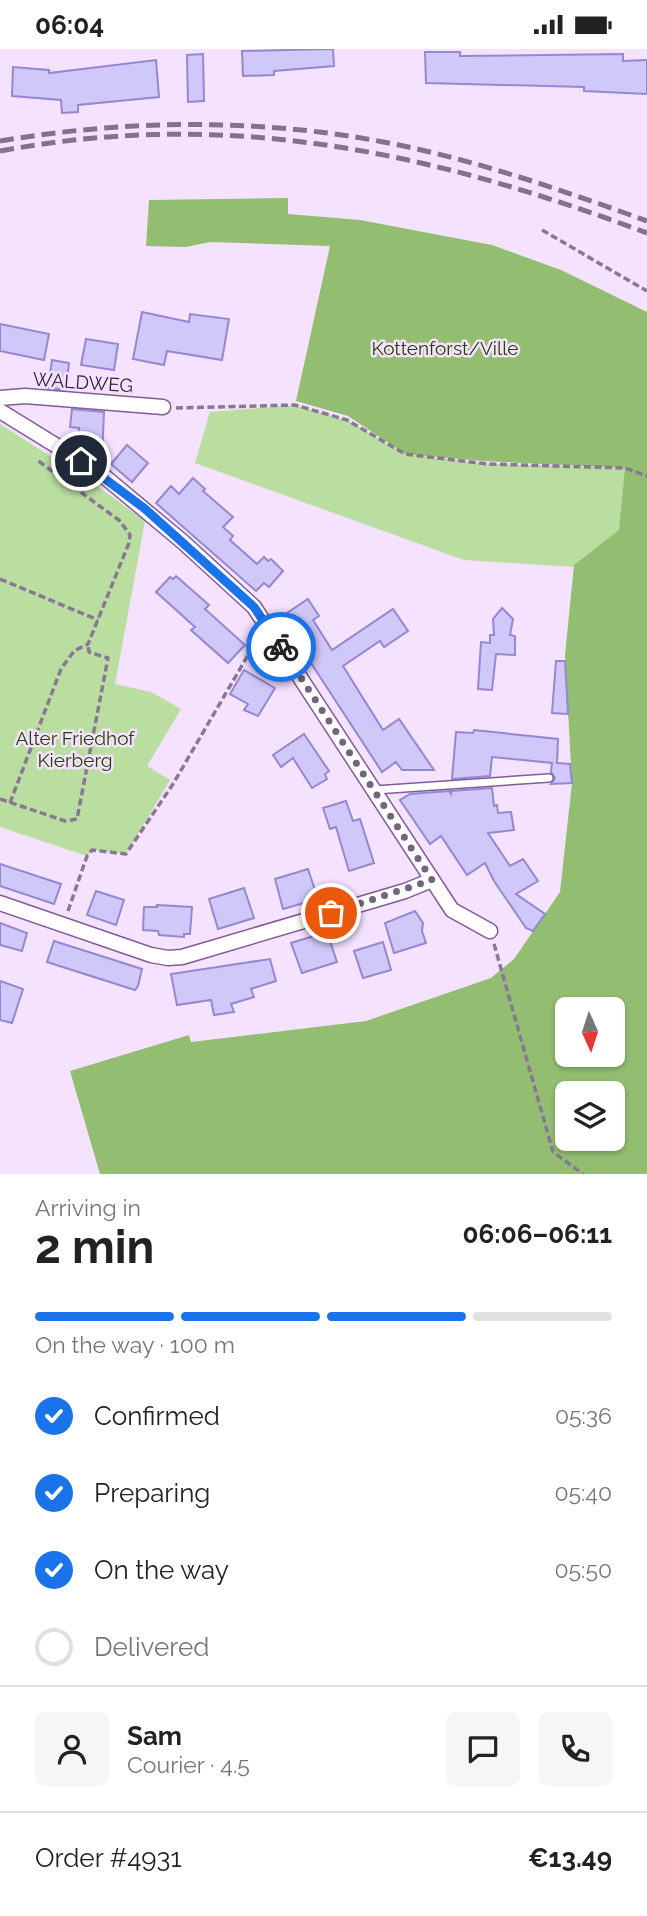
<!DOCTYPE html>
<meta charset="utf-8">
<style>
:root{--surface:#fff;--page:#f6f6f6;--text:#222;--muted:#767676;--line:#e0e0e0;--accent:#1a73e8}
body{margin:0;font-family:Raleway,sans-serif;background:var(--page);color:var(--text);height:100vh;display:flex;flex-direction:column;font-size:26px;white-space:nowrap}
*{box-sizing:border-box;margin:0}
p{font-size:23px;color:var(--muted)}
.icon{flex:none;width:38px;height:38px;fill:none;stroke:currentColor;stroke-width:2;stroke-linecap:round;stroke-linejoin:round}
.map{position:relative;height:1125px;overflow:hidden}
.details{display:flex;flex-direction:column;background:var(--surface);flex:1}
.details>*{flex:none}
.needle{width:46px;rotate:177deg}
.buttons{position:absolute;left:555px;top:948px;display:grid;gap:14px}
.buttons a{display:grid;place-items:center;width:70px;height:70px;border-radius:10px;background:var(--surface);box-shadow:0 2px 5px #0004;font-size:35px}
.pin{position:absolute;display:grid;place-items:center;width:60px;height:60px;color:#fff;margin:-30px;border:4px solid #fff;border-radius:50%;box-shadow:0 2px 7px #0007}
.courier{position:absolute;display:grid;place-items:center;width:70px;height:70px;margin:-35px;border:5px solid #1a73e8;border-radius:50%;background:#fff;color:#222;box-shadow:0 2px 9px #0007}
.headline em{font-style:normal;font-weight:700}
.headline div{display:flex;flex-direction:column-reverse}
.headline{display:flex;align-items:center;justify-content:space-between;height:119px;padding:0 35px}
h1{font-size:46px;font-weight:700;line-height:52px}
.bar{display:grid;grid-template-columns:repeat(4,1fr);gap:10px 7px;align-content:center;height:84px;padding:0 35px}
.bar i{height:9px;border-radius:5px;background:var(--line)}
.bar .current{background:var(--accent)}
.bar p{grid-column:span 4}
.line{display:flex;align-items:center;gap:18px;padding:0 35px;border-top:2px solid var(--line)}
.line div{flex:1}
.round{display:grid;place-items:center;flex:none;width:74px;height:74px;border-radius:10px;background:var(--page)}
ol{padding:0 35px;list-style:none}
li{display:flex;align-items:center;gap:21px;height:77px}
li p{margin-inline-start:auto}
li .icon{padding:7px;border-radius:50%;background:var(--accent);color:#fff;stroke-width:4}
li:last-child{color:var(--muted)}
li i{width:38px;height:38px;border:4px solid var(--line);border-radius:50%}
.status{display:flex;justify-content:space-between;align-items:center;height:49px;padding:0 35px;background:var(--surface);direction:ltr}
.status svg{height:19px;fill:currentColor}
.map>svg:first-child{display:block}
</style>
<div class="status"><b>06:04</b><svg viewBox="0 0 49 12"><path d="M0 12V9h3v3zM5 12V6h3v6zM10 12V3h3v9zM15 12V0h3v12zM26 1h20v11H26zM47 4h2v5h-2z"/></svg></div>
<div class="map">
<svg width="647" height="1125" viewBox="0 0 647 1125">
<rect width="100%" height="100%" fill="#f4e2ff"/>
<g fill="#badda0">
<polygon points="295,356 347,371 405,405 490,415 625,419 620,483 574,518 464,511 195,414 210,363"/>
<polygon points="0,375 97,437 145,472 115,635 151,643 181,660 147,717 170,731 126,805 92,801 87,807 0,778"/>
</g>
<path fill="#93bd71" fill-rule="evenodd" d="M288,149V165L360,171L492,196L561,221L647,263V1125H100L70,1022L189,986L191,993L366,972L491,929L514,910L560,843L572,734L565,606L574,516L619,481L625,419L483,412L405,405L348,367L296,352L330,197L210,193L186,198L146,197L149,151ZM567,961H612V1006H567ZM567,1045H612V1090H567Z"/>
<g fill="#d0c8f9" stroke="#9587d0" stroke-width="2">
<polygon points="333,0 334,17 274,22 274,26 243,27 242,2"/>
<polygon points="425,3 460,3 460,7 623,5 623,12 647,11 647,45 584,42 584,38 426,34"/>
<polygon points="203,5 204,52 188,53 187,6"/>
<polygon points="156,11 159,48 78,56 78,63 62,64 61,51 12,47 13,18 49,21 49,24"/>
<polygon points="142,263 189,273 190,265 229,270 222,311 167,302 164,316 133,310"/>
<polygon points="0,275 49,285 44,311 0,302"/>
<polygon points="86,290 118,295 114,321 81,316"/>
<polygon points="52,311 69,314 66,341 48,339"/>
<polygon points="72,360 104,363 102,407 78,392 79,379 70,378"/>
<polygon points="127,396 148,414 132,433 111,415"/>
<polygon points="193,429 205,440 203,442 233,468 223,478 233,487 230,491 257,515 264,508 268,512 271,510 283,522 269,538 264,534 256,542 156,454 171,437 179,445"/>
<polygon points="176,527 209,556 205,560 245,596 228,614 191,581 195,578 156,543 170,528 173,530"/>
<polygon points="308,550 319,567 313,571 332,601 393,560 408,582 384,598 380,592 343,617 383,681 399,670 434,721 402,721 396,713 382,723 281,568"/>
<polygon points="502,559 513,570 510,586 515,587 515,606 496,605 492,641 478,640 481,593 490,594 490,586 494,586 493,570"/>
<polygon points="556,612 565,612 568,665 552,664"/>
<polygon points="244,621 275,639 258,667 244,661 248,655 230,645"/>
<polygon points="474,681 558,690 557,714 570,715 572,734 551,735 555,729 551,723 552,714 492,708 490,727 452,730 456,683 473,684"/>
<polygon points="304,685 329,722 325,725 327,730 312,739 293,709 281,718 273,706"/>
<polygon points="492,739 494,757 497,756 498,764 511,763 514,781 488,784 510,817 523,810 538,832 516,845 545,865 533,882 526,879 494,832 485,814 467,826 441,787 430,795 400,751 410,745 449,742 451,745 451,742"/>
<polygon points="346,752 353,772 360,770 374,814 349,822 336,778 330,780 323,759"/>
<polygon points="0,815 61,835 54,855 0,837"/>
<polygon points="308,820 318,850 283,860 275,830"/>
<polygon points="244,839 254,869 218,880 209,850"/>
<polygon points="96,842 124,851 116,876 87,866"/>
<polygon points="157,856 192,858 190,885 184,885 184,888 159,886 158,882 143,881 144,858 157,858"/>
<polygon points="415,862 423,874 422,882 426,894 394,904 385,874"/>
<polygon points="0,874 27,884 22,902 0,896"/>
<polygon points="327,883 337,913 302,924 291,894"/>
<polygon points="54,892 142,920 138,937 135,941 47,913"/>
<polygon points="383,893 391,921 363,929 354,902"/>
<polygon points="270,910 276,932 251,940 254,948 231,955 234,963 214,966 211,951 177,956 171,925"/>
<polygon points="0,932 23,940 12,974 0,971"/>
</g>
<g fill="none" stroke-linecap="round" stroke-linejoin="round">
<defs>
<polyline id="service" points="375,741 549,729"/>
<g id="minor">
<polyline points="0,349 25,347 163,358"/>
<polyline points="0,362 99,423 183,493 254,558 452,861 490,882"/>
<polyline points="0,854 151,906 168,909 182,908 405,842 432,831"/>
</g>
</defs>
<use href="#service" stroke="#835a9a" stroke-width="10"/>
<use href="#minor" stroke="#835a9a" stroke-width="17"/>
<g stroke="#897793" stroke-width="3.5" stroke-dasharray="7 3.5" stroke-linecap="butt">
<polyline points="542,181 647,242"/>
<polyline points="176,359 295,356 347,371 405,405 488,415 625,419 647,427"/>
<polyline points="0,530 98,571"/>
<polyline points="0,750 65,772 77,770 108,609 89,603 88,596"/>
<polyline points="10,754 61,620 74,602 88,595 129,494 130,486 120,472 37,411"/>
<polyline points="68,862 87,807 92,801 126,805 173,735 258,589"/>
<polyline points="494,895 553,1103 583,1125"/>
</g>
<use href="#service" stroke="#fff" stroke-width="7"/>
<use href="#minor" stroke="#fff" stroke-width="14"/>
<g stroke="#83728d" stroke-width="5" stroke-dasharray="14 7" stroke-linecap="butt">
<path d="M0,92C136,69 278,69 413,99C493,117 570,144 647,172"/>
<path d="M0,102C231,59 431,103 647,184"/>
</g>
</g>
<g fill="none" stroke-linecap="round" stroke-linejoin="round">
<polyline stroke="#756480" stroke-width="7" stroke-dasharray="0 12.6" points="281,598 432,831 331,864"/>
<polyline stroke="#1a73e8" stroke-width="9" points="81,412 144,459 254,558 281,598"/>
</g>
<g text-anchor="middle" stroke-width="5" stroke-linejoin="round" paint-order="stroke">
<g font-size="19" fill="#254008" stroke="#f4e2ff">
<text x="445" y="306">Kottenforst/Ville</text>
<text x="75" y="696">Alter Friedhof<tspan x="75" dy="22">Kierberg</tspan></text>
</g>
<g font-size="19" fill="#31203b" stroke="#f4e2ff">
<text transform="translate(83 333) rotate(4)" y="7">WALDWEG</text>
</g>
</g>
</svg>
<div class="buttons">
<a><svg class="needle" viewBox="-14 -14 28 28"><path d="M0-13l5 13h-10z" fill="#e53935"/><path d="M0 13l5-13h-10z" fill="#767676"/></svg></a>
<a><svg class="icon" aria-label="layers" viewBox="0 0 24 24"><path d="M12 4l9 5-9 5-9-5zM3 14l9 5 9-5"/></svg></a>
</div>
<div class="pin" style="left:331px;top:864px;background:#ea580c"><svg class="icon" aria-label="bag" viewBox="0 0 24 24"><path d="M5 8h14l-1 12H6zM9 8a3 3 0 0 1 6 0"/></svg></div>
<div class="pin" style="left:81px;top:412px;background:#1f2937"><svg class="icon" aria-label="home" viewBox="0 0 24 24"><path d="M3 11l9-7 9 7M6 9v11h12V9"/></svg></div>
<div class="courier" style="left:281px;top:598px"><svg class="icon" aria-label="bike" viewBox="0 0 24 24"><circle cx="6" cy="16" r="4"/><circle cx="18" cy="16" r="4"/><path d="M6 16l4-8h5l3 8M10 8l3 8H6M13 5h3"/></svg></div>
</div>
<section class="details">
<div class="headline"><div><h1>2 min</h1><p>Arriving in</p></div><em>06:06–06:11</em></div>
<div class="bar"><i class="current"></i><i class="current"></i><i class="current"></i><i></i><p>On the way · 100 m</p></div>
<ol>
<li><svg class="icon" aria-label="check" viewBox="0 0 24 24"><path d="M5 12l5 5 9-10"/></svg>Confirmed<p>05:36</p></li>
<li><svg class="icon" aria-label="check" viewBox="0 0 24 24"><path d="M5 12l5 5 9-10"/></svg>Preparing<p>05:40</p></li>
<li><svg class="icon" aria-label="check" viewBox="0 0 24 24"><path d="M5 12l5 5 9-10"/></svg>On the way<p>05:50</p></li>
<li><i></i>Delivered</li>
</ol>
<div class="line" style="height:126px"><a class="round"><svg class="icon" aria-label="person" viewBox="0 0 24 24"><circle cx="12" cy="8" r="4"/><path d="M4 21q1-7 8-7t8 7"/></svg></a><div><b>Sam</b><p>Courier · 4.5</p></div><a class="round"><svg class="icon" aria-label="chat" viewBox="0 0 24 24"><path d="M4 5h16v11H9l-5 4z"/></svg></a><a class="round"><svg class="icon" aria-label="phone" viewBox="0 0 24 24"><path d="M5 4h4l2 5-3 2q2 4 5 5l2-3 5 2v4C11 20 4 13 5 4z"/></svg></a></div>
<div class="line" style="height:91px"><div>Order #4931</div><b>€13.49</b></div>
</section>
